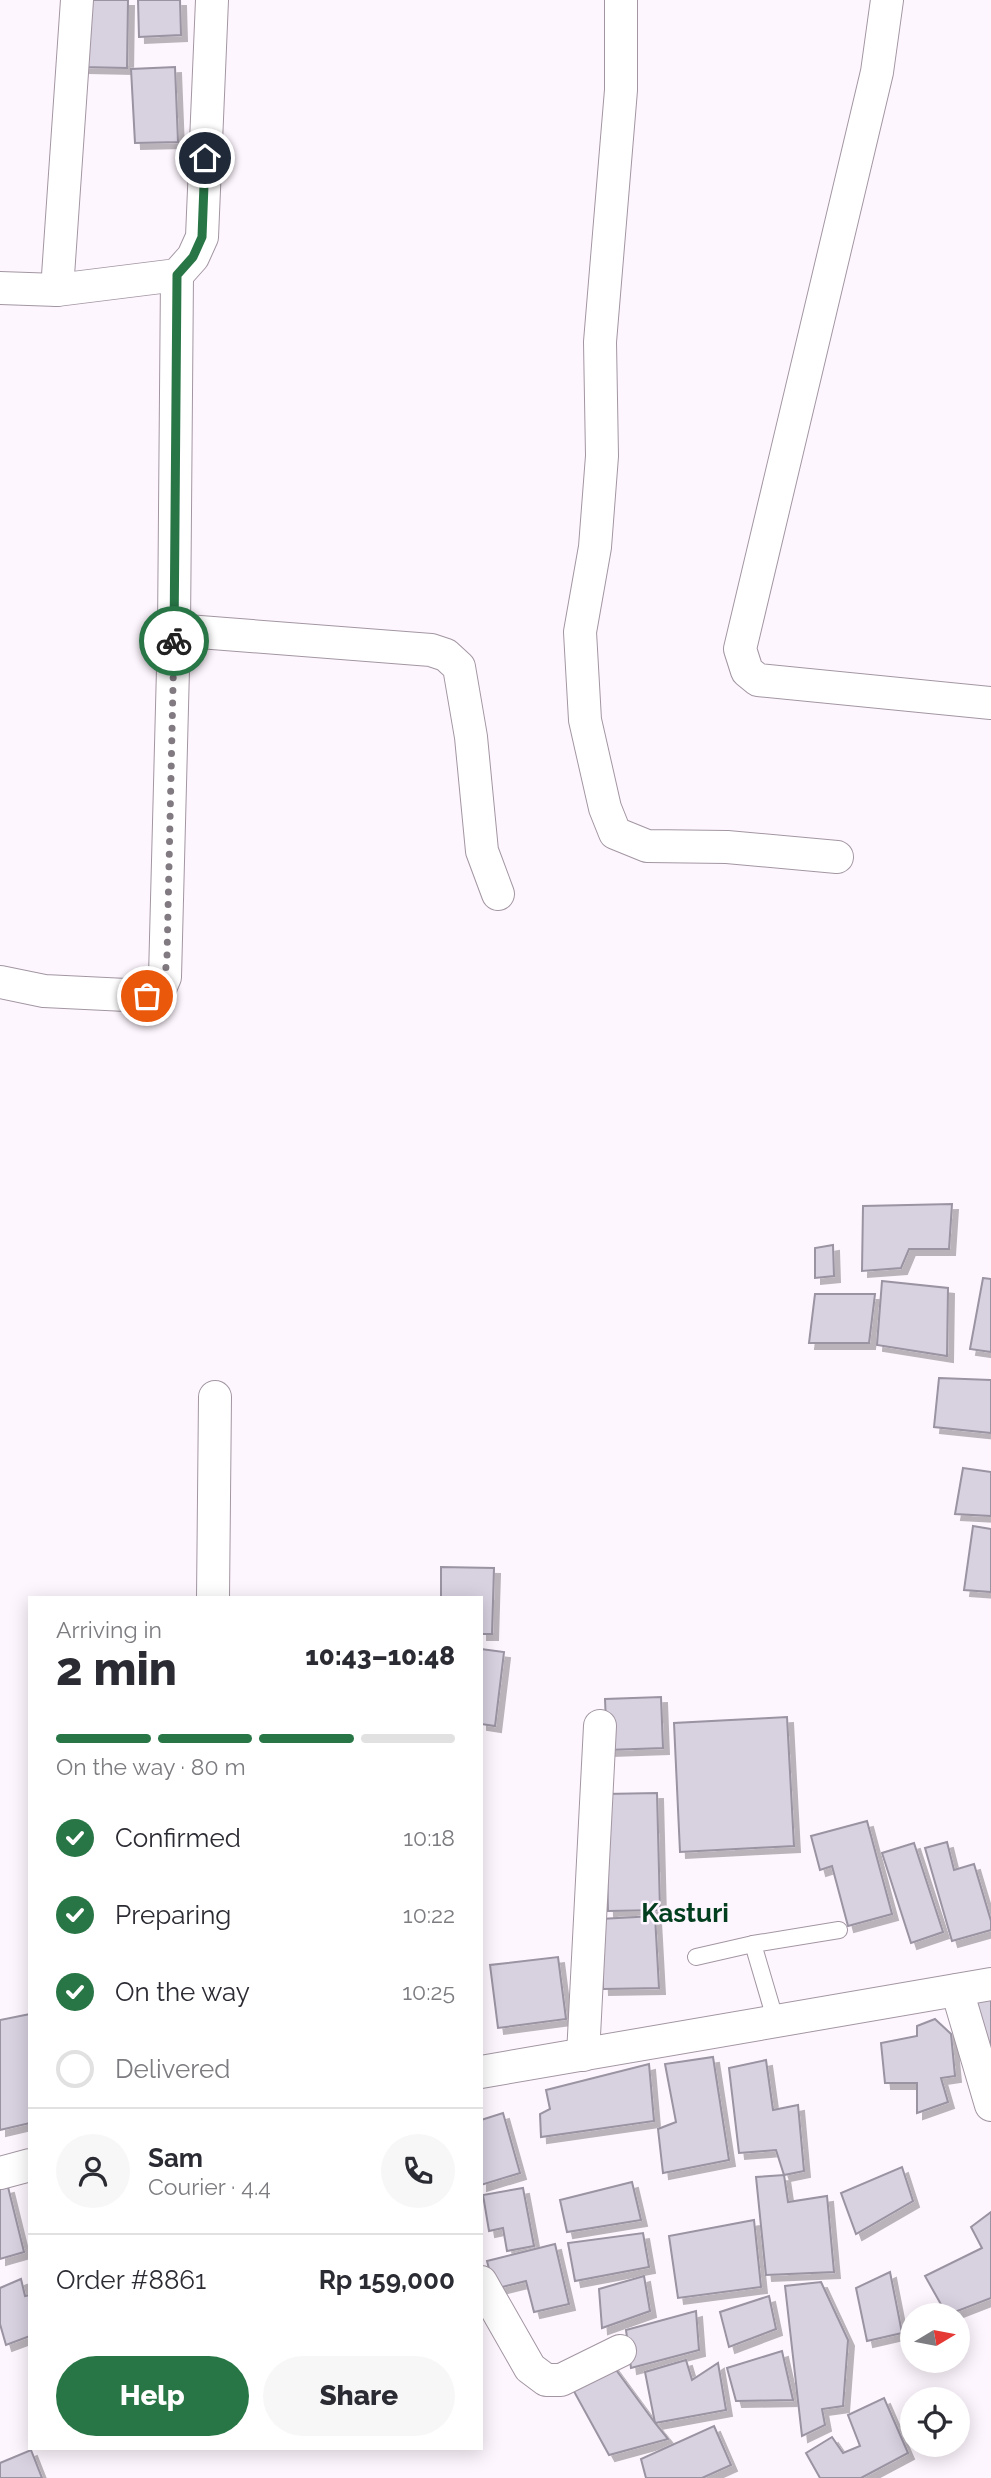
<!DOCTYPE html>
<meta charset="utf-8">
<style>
:root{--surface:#fff;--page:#f7f7f7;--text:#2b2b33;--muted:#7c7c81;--line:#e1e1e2;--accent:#287646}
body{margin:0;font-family:Raleway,sans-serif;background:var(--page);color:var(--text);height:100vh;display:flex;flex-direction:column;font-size:26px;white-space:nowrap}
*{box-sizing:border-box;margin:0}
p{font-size:23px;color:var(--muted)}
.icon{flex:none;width:38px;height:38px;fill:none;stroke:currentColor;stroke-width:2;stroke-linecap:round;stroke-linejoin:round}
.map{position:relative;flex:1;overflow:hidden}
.sheet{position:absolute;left:28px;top:1596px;width:455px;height:854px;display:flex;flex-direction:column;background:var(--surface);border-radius:0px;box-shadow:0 4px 18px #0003}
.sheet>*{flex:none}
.needle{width:46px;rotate:80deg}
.buttons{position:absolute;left:900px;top:2303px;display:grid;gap:14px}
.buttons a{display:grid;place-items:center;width:70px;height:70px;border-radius:50%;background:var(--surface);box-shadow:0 4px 18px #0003;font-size:35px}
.pin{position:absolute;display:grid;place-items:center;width:60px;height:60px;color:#fff;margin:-30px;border:4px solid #fff;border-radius:50%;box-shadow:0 2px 7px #0007}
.courier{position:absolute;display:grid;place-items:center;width:70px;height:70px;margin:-35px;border:5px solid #287646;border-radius:50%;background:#fff;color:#222;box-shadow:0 2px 9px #0007}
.head em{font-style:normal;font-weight:800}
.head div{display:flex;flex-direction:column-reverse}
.head{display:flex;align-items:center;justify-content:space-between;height:119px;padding:0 28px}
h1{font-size:46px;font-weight:800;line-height:52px}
.bar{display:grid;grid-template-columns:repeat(4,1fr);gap:10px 7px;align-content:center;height:84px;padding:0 28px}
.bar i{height:9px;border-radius:5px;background:var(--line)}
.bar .current{background:var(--accent)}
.bar p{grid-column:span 4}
.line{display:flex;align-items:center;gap:18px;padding:0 28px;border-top:2px solid var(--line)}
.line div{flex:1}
.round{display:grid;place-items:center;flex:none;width:74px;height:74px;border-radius:37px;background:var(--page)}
ol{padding:0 28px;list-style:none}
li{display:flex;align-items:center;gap:21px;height:77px}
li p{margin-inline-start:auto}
li .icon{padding:7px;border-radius:50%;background:var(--accent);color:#fff;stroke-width:4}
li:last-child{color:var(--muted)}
li i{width:38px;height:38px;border:4px solid var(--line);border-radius:50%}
.button{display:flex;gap:14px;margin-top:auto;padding:14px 28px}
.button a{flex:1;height:80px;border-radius:42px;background:var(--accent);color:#fff;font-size:28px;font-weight:800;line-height:80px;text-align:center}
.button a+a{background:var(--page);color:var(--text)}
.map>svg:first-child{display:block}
</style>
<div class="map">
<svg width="991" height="2478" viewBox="0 0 991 2478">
<defs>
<filter id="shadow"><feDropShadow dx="6" dy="6" stdDeviation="0" flood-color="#0004"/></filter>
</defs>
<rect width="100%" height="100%" fill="#fef6fe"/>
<g fill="#d8d1e0" stroke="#9a93a2" stroke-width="2" filter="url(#shadow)">
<polygon points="84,0 128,0 127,68 83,67"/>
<polygon points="138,0 180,0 181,35 139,37"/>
<polygon points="175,67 178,142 135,143 131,69"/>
<polygon points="952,1204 949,1249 909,1249 901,1268 862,1271 863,1206"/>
<polygon points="833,1245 834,1276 815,1278 815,1248"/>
<polygon points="983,1278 991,1279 991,1352 970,1349"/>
<polygon points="882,1281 948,1288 947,1356 877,1345"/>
<polygon points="815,1294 875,1294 869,1343 809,1343"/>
<polygon points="939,1378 991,1380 991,1433 934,1427"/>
<polygon points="963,1468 991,1472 991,1516 955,1514"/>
<polygon points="973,1526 991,1529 991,1592 964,1590"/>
<polygon points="441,1567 494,1568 492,1634 481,1634 481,1598 441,1598"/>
<polygon points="481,1649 504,1652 495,1726 481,1724"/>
<polygon points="661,1697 663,1748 607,1750 605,1699"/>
<polygon points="787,1717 794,1846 680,1852 674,1723"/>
<polygon points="657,1793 660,1910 608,1911 605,1794"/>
<polygon points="867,1821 892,1914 848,1926 832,1866 820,1870 811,1836"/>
<polygon points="947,1842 954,1870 974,1864 991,1921 991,1930 952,1941 925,1848"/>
<polygon points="914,1843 943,1932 911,1943 882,1853"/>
<polygon points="655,1916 659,1988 603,1989 600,1919"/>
<polygon points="558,1957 566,2019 498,2028 490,1965"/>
<polygon points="991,1993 991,2075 971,1998"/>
<polygon points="30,2014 30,2123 0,2130 0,2020"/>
<polygon points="935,2019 951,2034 955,2076 941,2078 948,2102 917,2113 917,2083 885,2083 881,2043 917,2036 917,2026"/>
<polygon points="713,2057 729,2160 663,2173 658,2129 676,2122 665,2064"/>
<polygon points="766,2060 773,2110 798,2105 804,2171 784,2175 776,2150 739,2153 729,2068"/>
<polygon points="649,2064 654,2121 541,2137 540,2114 550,2109 546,2090"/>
<polygon points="503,2113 520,2173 481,2185 481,2120"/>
<polygon points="902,2167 913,2201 856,2234 841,2193"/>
<polygon points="784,2175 788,2202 827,2196 834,2272 766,2275 756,2177"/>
<polygon points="632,2182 641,2220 567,2232 560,2200"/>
<polygon points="8,2187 24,2252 0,2259 0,2189"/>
<polygon points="523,2188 534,2246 507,2251 503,2228 489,2231 483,2195"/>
<polygon points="991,2212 991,2298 947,2315 925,2276 982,2248 971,2227"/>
<polygon points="754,2220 761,2287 678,2298 669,2236"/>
<polygon points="643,2233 649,2267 575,2281 568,2243"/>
<polygon points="555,2244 569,2304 534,2312 526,2281 494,2289 487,2261"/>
<polygon points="890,2272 902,2333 867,2341 856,2288"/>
<polygon points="644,2276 650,2311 602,2328 599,2289"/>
<polygon points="21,2279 25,2296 30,2295 30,2336 6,2345 0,2324 0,2288"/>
<polygon points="821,2282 848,2340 843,2406 822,2409 825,2425 802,2436 785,2286"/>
<polygon points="769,2296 776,2329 729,2347 720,2312"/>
<polygon points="696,2311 699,2350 631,2368 626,2330"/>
<polygon points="782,2351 793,2400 736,2401 727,2368"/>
<polygon points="686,2360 692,2380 718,2363 726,2410 655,2423 645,2372"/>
<polygon points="611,2363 655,2423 668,2439 609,2455 571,2386"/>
<polygon points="884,2398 908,2453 861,2478 820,2478 806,2453 832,2437 843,2453 860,2446 848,2415"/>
<polygon points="714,2426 731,2465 702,2478 646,2478 641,2459"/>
<polygon points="31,2450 42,2478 0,2478 0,2463"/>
</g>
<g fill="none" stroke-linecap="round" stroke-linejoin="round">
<defs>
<g id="service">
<polyline points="696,1957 753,1944"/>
<polyline points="776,2022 753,1944 839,1930"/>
</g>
<g id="minor">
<polyline points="621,0 621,90 600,342 602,456 595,547 580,632 585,720 605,808 615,833 647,846 727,847 837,857"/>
<polyline points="887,0 877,72 740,649 747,671 758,680 991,703"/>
<polyline points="0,288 57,290 177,275 193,257 202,237 212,0"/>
<polyline points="57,290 77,0"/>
<polyline points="174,630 431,650 446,655 459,667 471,737 482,851 498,894"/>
<polyline points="0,982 44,991 147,996 159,991 165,977 174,630 177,275"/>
<polyline points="213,1598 215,1397"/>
<polyline points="957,1990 991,2105"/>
<polyline points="583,2055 600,1726"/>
<polyline points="481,2072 991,1984"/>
<polyline points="0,2173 30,2165"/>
<polyline points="481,2282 530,2368 546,2380 561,2380 620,2351"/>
</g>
</defs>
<use href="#service" stroke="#a296a2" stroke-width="18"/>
<use href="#minor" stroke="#a296a2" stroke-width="34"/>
<use href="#service" stroke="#fff" stroke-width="16"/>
<use href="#minor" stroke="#fff" stroke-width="32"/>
</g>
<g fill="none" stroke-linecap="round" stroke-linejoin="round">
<polyline stroke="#817a81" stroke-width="7" stroke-dasharray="0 12.6" points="147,996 159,991 165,977 167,956 174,641"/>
<polyline stroke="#287646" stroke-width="9" points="174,641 177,275 193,257 202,237 205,158"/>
</g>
<g text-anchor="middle" stroke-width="5" stroke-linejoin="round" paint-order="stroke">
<g font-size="26" font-weight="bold" fill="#033e1e" stroke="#fef6fe">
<text x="685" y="1922">Kasturi</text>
</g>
</g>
</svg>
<div class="buttons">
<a><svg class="needle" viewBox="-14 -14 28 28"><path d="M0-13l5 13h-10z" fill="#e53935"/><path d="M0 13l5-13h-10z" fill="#7c7c81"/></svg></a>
<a><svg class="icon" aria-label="locate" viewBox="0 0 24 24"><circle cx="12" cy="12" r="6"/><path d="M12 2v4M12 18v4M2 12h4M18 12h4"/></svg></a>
</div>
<div class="pin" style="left:147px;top:996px;background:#ea580c"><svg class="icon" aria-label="bag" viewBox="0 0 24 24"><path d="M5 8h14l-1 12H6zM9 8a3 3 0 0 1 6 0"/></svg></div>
<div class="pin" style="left:205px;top:158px;background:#1f2937"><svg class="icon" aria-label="home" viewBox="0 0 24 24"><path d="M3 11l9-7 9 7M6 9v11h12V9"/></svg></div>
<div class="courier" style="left:174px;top:641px"><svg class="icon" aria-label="bike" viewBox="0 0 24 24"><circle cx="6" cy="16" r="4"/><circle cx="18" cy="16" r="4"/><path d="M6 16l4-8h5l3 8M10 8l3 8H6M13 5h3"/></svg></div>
<section class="sheet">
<div class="head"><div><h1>2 min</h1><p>Arriving in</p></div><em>10:43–10:48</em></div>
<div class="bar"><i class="current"></i><i class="current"></i><i class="current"></i><i></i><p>On the way · 80 m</p></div>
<ol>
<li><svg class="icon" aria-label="check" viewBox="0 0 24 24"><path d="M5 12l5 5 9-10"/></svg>Confirmed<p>10:18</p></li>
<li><svg class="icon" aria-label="check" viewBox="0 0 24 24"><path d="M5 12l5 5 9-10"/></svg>Preparing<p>10:22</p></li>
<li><svg class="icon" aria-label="check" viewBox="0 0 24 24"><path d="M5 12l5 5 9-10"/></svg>On the way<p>10:25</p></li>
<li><i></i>Delivered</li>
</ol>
<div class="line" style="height:126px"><a class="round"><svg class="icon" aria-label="person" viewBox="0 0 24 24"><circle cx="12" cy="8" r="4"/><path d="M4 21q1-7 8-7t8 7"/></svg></a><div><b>Sam</b><p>Courier · 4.4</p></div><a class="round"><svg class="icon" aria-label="phone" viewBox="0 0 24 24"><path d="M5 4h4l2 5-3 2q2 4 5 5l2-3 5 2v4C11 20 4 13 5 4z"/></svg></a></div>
<div class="line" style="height:91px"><div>Order #8861</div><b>Rp 159,000</b></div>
<div class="button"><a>Help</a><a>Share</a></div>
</section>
</div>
